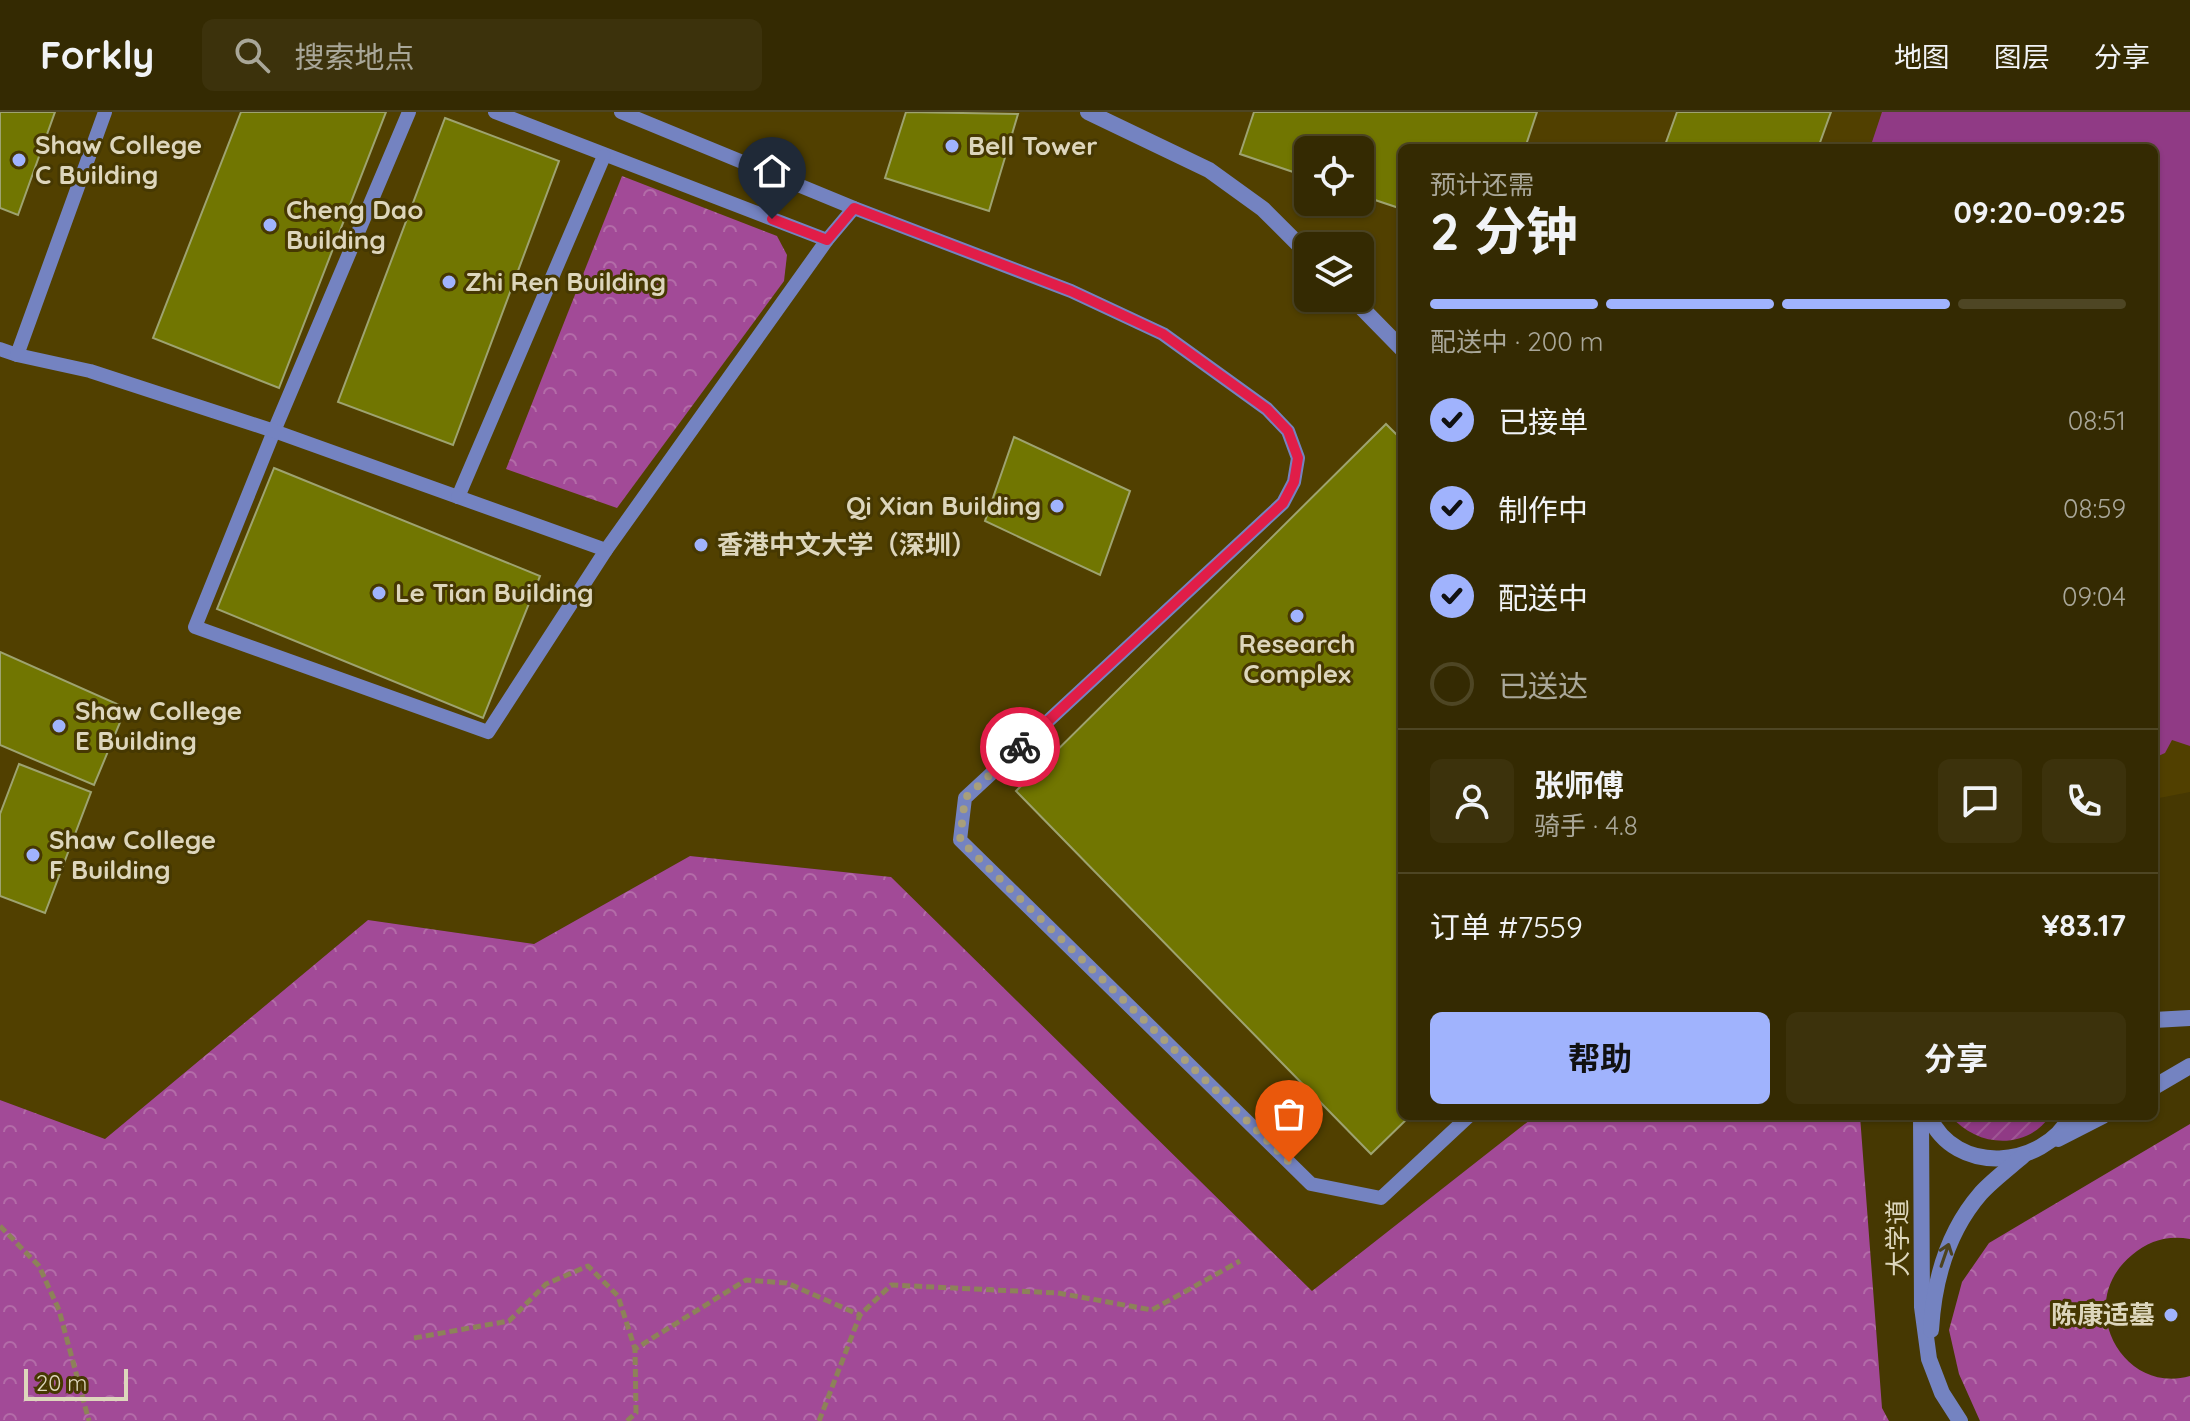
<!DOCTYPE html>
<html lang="zh">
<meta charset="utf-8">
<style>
:root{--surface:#342a02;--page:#3c320c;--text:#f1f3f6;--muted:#a9a799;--line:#4e4624;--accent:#a0b3fd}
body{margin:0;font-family:Quicksand,"Noto Sans SC",sans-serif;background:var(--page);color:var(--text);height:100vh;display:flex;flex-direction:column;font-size:30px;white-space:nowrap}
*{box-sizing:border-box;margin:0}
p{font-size:26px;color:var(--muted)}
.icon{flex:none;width:44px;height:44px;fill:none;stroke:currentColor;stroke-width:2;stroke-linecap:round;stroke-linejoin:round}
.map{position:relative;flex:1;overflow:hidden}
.side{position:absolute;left:1398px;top:32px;width:760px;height:976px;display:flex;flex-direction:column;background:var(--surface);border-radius:12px;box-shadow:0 2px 6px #0004,0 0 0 2px var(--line)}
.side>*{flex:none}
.buttons{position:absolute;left:1294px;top:24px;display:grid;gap:16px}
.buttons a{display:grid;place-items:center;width:80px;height:80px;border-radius:12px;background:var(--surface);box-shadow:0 2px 6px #0004,0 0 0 2px var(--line);font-size:40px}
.scale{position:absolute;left:24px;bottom:20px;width:104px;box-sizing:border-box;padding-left:8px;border:4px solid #ddd6bc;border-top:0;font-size:22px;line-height:28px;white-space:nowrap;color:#ddd6bc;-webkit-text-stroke:6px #463802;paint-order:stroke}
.pin{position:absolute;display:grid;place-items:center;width:68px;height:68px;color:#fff;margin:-82px -34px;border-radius:50% 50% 50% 0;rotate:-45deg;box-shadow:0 0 8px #0007}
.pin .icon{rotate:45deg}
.courier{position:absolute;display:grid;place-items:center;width:80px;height:80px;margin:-40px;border:6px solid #e11d48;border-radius:50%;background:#fff;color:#222;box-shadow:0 2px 10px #0007}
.summary em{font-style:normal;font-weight:700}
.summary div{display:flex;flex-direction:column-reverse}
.summary{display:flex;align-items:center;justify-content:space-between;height:136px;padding:0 32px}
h1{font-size:52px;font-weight:700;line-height:60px}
.bar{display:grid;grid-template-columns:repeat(4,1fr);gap:12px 8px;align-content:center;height:96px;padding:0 32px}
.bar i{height:10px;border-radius:6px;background:var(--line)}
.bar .current{background:var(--accent)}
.bar p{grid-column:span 4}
.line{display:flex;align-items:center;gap:20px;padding:0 32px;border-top:2px solid var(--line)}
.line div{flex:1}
.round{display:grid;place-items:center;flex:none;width:84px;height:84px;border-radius:12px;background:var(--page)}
ol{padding:0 32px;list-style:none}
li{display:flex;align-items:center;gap:24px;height:88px}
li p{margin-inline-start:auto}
li .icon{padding:8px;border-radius:50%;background:var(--accent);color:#111;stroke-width:4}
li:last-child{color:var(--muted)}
li i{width:44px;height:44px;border:4px solid var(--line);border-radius:50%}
.button{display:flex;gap:16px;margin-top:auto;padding:16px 32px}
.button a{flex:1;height:92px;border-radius:12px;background:var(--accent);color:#111;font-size:32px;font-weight:700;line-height:92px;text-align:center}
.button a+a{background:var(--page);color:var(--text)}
header{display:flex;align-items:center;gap:48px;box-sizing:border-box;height:112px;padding:0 40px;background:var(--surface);border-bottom:2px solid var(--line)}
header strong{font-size:38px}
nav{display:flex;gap:44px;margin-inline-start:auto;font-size:28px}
.search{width:560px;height:72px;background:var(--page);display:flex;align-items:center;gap:20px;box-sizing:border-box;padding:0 28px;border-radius:12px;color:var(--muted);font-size:30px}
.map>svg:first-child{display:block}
</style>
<header>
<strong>Forkly</strong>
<div class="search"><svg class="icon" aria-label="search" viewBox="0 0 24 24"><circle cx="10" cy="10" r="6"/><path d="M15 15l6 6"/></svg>搜索地点</div>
<nav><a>地图</a><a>图层</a><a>分享</a></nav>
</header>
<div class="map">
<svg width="2190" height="1309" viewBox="0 0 2190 1309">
<defs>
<pattern id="forest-crowns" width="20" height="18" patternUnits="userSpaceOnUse" patternTransform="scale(2)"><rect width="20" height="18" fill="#a24a97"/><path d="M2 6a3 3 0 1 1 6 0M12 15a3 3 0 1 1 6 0" fill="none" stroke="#b36ca8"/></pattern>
<pattern id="garden-furrows" width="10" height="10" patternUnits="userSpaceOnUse" patternTransform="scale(2)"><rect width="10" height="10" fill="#903a85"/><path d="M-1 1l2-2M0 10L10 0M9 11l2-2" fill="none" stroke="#9f5694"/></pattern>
</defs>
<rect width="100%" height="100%" fill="#463802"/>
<path fill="#514000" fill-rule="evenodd" d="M0,0H2190V680L2154,687V36H1402V1004H1535L1312,1179L890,765L690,744L534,832L368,808L105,1027L0,988ZM1308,38H1360V90H1308ZM1308,134H1360V186H1308Z"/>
<g fill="url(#forest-crowns)">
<polygon points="622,64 777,124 787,143 784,169 617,396 506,357"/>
<polygon points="690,744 891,765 1312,1179 1535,1004 1860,1004 1882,1296 1889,1309 0,1309 0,988 105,1027 368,808 534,832"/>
<path d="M2190,1012V1127C2169,1123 2149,1128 2132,1143C2073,1191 2122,1284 2190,1264V1309H1980L1959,1262L1949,1218L1962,1170L1989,1131Z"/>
</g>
<path fill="url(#garden-furrows)" d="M1951,1004H2050C2026,1039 1976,1035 1951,1004Z"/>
<polygon fill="#903a85" points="1882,0 2190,0 2190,634 2172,628 2165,641 2154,646 2154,36 1870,36"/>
<g fill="#717601" stroke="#9ea370" stroke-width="2">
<polygon points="0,0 55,0 18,103 0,96"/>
<polygon points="241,0 386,0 279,276 153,226"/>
<polygon points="906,0 1018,2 989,99 885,66"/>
<polygon points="1254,0 1537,0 1525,36 1402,36 1402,97 1360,83 1360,38 1308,38 1308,65 1240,42"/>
<polygon points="1677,0 1831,0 1818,36 1664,36"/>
<polygon points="445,6 559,49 453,333 338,290"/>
<polygon points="1386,312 1402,328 1402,1004 1410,1004 1371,1042 1016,679"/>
<polygon points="1014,325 1130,379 1100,463 985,409"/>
<polygon points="274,356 540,464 483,606 217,497"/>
<polygon points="0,540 126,596 94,673 0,633"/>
<polygon points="19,652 91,680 45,801 0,784 0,702"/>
</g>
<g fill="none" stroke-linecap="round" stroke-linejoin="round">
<g stroke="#8d8259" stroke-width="5" stroke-dasharray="8 4" stroke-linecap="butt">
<polyline points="0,1114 39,1154 59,1198 89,1309"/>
<polyline points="414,1226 509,1209 546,1172 588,1154 618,1184 635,1237"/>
<polyline points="627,1309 636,1301 635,1237 746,1168 787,1171 860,1203"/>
<polyline points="819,1309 860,1203 891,1173 1058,1181 1152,1198 1240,1149"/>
</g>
<g stroke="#7483c1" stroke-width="14">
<polyline points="409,0 274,319 195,515 488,620 606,438 827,128 854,96"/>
<polyline points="495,0 827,128"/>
<polyline points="621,0 854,96 1071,179 1163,222 1267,297 1288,319 1298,346 1294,370 1283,391 965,686 960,728 1311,1072 1381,1086 1469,1004"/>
<polyline points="0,237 17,243 105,0"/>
<polyline points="17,243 90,259 274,319 606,438"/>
<polyline points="458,385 604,44"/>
</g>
<g stroke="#7483c1" stroke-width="16">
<polyline points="1088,0 1209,58 1263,97 1308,142"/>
<polyline points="1352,186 1402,237"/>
<polyline points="2154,908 2190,906"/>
<polyline points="2154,975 2190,954"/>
<polyline points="1921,1004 1922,1195 1929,1247 1942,1281 1960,1309"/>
<path d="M1929,1004C1955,1064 2043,1057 2071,1004"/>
<polyline points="2058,1027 2103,1004"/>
<path d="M1931,1218C1934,1167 1947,1120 1981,1081C1993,1068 2009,1056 2023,1044"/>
</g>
</g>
<defs><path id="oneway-shaft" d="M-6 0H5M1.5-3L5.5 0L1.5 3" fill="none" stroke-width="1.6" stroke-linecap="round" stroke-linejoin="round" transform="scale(2)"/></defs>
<use stroke="#4d431f" href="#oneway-shaft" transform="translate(1945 1143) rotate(-71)"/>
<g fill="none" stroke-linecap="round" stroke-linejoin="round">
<polyline stroke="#a89f7b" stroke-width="8" stroke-dasharray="0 14.4" points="1020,635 965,686 960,728 1289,1050"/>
<polyline stroke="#e11d48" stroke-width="10" points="772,107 827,128 854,96 1071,179 1163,222 1267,297 1288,319 1298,346 1294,370 1283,391 1020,635"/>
</g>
<g fill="#a0b3fd" stroke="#463802" stroke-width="3">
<circle cx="952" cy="34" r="8"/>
<circle cx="19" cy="48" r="8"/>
<circle cx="270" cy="113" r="8"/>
<circle cx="449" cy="170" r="8"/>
<circle cx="1057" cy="394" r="8"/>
<circle cx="701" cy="433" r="8"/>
<circle cx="379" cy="481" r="8"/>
<circle cx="1297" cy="504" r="8"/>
<circle cx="59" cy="614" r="8"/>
<circle cx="33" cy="743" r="8"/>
<circle cx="2171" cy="1203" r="8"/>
</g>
<g text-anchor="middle" stroke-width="6" stroke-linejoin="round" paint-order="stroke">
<g font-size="26" font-weight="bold" fill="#ddd6bc" stroke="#463802" text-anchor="start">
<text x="35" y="42">Shaw College<tspan x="35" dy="30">C Building</tspan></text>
<text x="968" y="43">Bell Tower</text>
<text x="286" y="107">Cheng Dao<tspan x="286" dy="30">Building</tspan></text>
<text x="465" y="179">Zhi Ren Building</text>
<text x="1041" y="403" text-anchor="end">Qi Xian Building</text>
<text x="717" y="442">香港中文大学（深圳）</text>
<text x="395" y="490">Le Tian Building</text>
<text x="1297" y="541" text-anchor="middle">Research<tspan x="1297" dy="30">Complex</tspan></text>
<text x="75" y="608">Shaw College<tspan x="75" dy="30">E Building</tspan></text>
<text x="49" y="737">Shaw College<tspan x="49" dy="30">F Building</tspan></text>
<text x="2155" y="1212" text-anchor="end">陈康适墓</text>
</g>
<g font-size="26" fill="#ddd6bc" stroke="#463802">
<text transform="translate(1898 1126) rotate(-90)" y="9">大学道</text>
</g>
</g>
</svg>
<div class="buttons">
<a><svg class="icon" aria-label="locate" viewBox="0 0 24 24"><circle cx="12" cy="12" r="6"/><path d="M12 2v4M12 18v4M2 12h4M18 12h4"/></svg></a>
<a><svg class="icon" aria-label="layers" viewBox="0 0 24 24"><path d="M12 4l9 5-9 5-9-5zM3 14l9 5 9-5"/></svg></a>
</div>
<div class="scale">20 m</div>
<div class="pin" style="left:1289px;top:1050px;background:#ea580c"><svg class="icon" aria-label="bag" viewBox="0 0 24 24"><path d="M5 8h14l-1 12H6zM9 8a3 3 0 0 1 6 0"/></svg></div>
<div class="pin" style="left:772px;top:107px;background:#1f2937"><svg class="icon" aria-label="home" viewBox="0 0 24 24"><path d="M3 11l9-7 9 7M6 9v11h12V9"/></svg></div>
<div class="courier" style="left:1020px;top:635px"><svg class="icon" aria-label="bike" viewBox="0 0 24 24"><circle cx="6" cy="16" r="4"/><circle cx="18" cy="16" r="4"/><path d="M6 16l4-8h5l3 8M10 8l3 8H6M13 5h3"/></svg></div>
<section class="side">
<div class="summary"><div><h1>2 分钟</h1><p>预计还需</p></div><em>09:20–09:25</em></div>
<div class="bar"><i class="current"></i><i class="current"></i><i class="current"></i><i></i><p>配送中 · 200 m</p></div>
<ol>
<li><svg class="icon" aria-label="check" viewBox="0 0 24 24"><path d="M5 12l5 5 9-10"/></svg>已接单<p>08:51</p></li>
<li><svg class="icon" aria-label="check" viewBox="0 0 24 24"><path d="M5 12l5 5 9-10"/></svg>制作中<p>08:59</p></li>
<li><svg class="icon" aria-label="check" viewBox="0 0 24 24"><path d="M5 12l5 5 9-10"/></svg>配送中<p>09:04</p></li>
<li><i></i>已送达</li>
</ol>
<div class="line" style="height:144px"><a class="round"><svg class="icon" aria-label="person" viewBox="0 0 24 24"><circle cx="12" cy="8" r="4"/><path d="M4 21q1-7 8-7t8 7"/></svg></a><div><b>张师傅</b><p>骑手 · 4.8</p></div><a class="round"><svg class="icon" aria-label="chat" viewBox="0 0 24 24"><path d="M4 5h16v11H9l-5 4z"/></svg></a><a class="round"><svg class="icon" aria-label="phone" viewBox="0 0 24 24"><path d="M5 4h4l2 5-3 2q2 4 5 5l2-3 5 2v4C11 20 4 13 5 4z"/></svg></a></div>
<div class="line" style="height:104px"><div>订单 #7559</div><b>¥83.17</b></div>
<div class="button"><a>帮助</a><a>分享</a></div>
</section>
</div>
